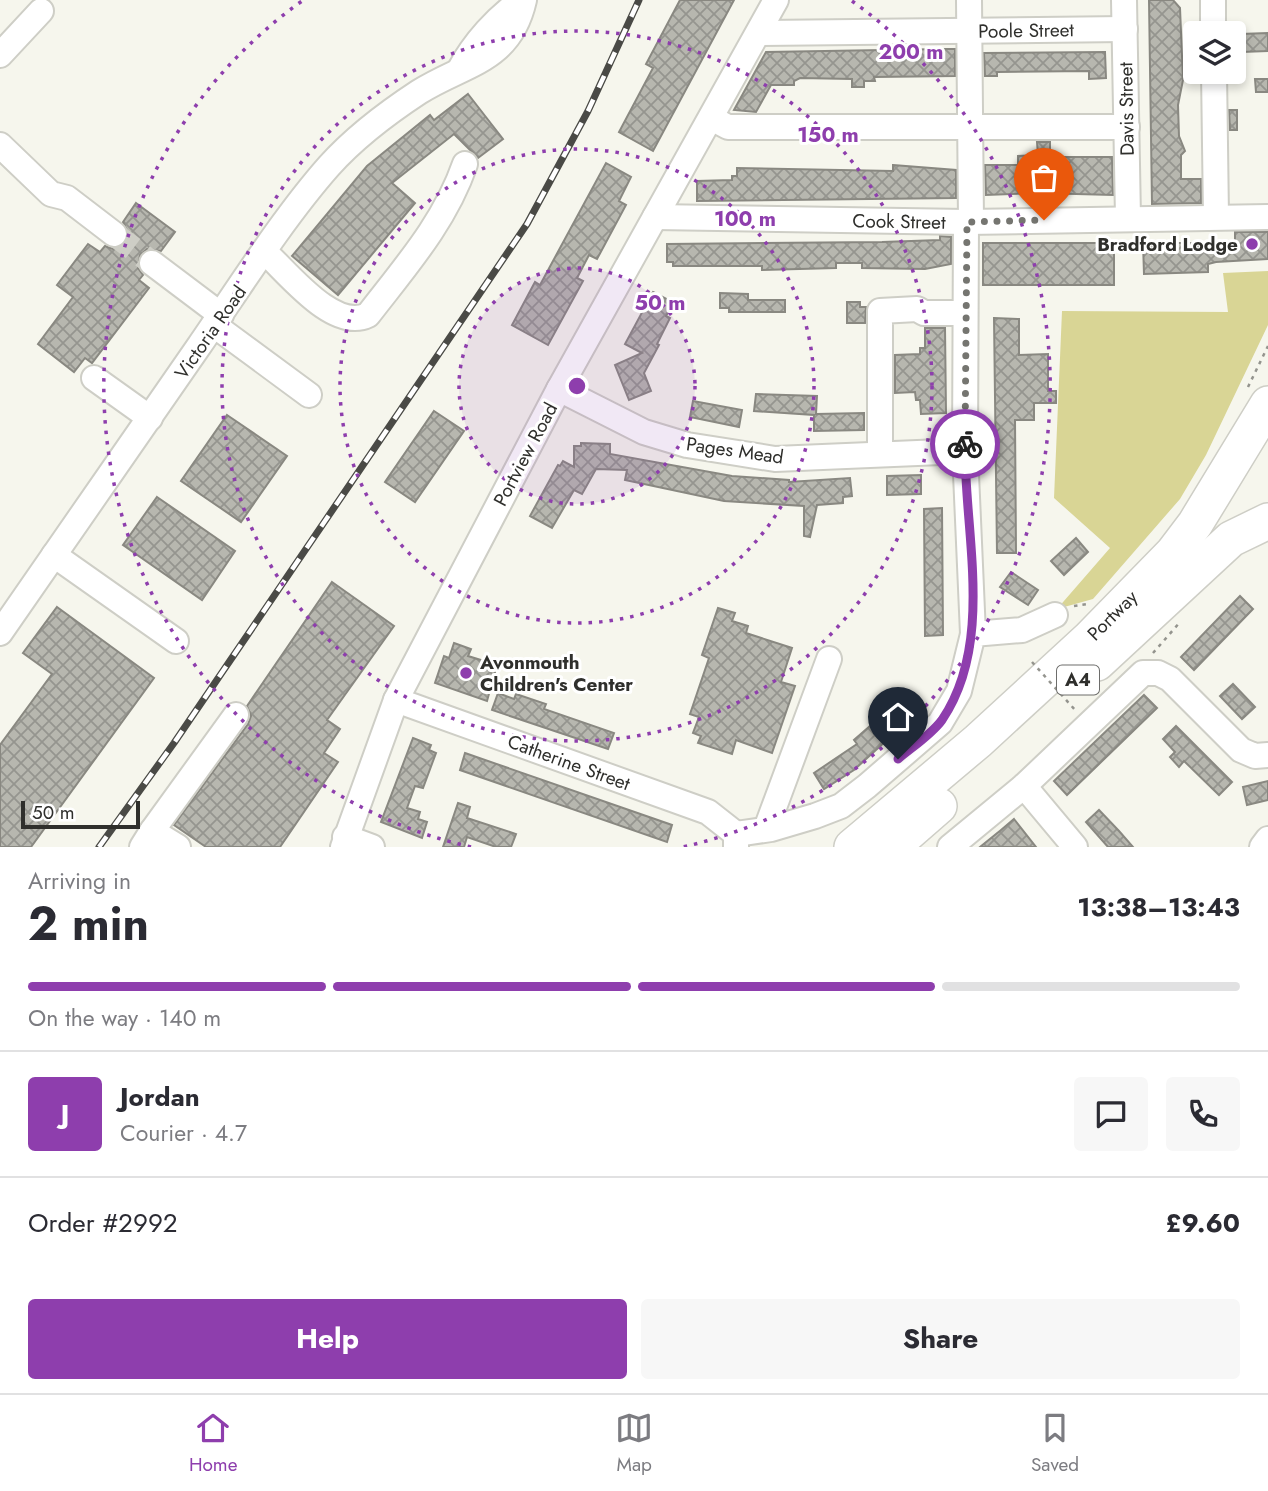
<!DOCTYPE html>
<meta charset="utf-8">
<style>
:root{--surface:#fff;--page:#f7f7f7;--text:#2b2b33;--muted:#7c7c81;--line:#e1e1e2;--accent:#8e3ead}
body{margin:0;font-family:Jost,sans-serif;background:var(--page);color:var(--text);height:100vh;display:flex;flex-direction:column;font-size:26px;white-space:nowrap}
*{box-sizing:border-box;margin:0}
p{font-size:23px;color:var(--muted)}
.icon{flex:none;width:38px;height:38px;fill:none;stroke:currentColor;stroke-width:2;stroke-linecap:round;stroke-linejoin:round}
.map{position:relative;height:847px;overflow:hidden}
.drawer{display:flex;flex-direction:column;background:var(--surface);flex:1}
.drawer>*{flex:none}
.fabs{position:absolute;left:1183px;top:21px;display:grid;gap:14px}
.fabs a{display:grid;place-items:center;width:63px;height:63px;border-radius:7px;background:var(--surface);box-shadow:0 4px 10px #0003;font-size:35px}
.scale{position:absolute;left:21px;bottom:18px;width:119px;box-sizing:border-box;padding-left:7px;border:4px solid #2f2f2c;border-top:0;font-size:19px;line-height:24px;white-space:nowrap;color:#2f2f2c;-webkit-text-stroke:5px #fff;paint-order:stroke}
.pin{position:absolute;display:grid;place-items:center;width:60px;height:60px;color:#fff;margin:-72px -30px;border-radius:50% 50% 50% 0;rotate:-45deg;box-shadow:0 0 7px #0007}
.pin .icon{rotate:45deg}
.courier{position:absolute;display:grid;place-items:center;width:70px;height:70px;margin:-35px;border:5px solid #8e3ead;border-radius:50%;background:#fff;color:#222;box-shadow:0 2px 9px #0007}
.summary em{font-style:normal;font-weight:700}
.summary div{display:flex;flex-direction:column-reverse}
.summary{display:flex;align-items:center;justify-content:space-between;height:119px;padding:0 28px}
h1{font-size:46px;font-weight:700;line-height:52px}
.bar{display:grid;grid-template-columns:repeat(4,1fr);gap:10px 7px;align-content:center;height:84px;padding:0 28px}
.bar i{height:9px;border-radius:5px;background:var(--line)}
.bar .selected{background:var(--accent)}
.bar p{grid-column:span 4}
.line{display:flex;align-items:center;gap:18px;padding:0 28px;border-top:2px solid var(--line)}
.line div{flex:1}
.round{display:grid;place-items:center;flex:none;width:74px;height:74px;border-radius:7px;background:var(--page)}
.button{display:flex;gap:14px;margin-top:auto;padding:14px 28px}
.button a{flex:1;height:80px;border-radius:7px;background:var(--accent);color:#fff;font-size:28px;font-weight:700;line-height:80px;text-align:center}
.button a+a{background:var(--page);color:var(--text)}
.tabs{display:flex;justify-content:space-around;align-items:center;height:98px;border-top:2px solid var(--line);background:var(--surface);font-size:19px;color:var(--muted)}
.tabs a{display:grid;justify-items:center;gap:4px}
.tabs .selected{color:var(--accent)}
.map>svg:first-child{display:block}
</style>
<div class="map">
<svg width="1268" height="847" viewBox="0 0 1268 847">
<defs>
<pattern id="building-cross-hatch" width="8" height="8" patternUnits="userSpaceOnUse" patternTransform="scale(1.75)"><rect width="8" height="8" fill="#b7b7af"/><path d="M0 0l8 8M0 8l8-8" fill="none" stroke="#95958f"/></pattern>
</defs>
<rect width="100%" height="100%" fill="#f6f6ed"/>
<polygon fill="#d9d595" points="1268,271 1268,325 1206,455 1180,499 1093,599 1057,609 1110,548 1054,498 1062,311 1228,312 1223,273"/>
<g fill="url(#building-cross-hatch)" stroke="#898881" stroke-width="2">
<polygon points="680,0 734,0 653,151 619,132 653,68 646,64"/>
<polygon points="1149,0 1173,0 1180,8 1183,80 1178,105 1179,136 1185,151 1181,155 1181,179 1201,179 1201,203 1152,204"/>
<polygon points="1268,33 1268,51 1242,52 1241,34"/>
<polygon points="943,49 955,49 955,76 874,77 875,81 864,81 864,87 852,87 852,79 800,78 794,81 794,85 771,85 756,112 734,110 766,52"/>
<polygon points="1105,52 1106,78 1089,79 1089,71 997,72 997,76 985,76 984,53"/>
<polygon points="1255,79 1268,79 1268,92 1256,92"/>
<polygon points="468,94 503,139 478,158 454,134 392,183 415,203 338,295 292,256 367,166 430,115 434,120"/>
<polygon points="1229,110 1237,110 1237,130 1230,130"/>
<polygon points="1037,142 1050,142 1050,157 1112,157 1113,195 1038,193 986,195 985,165 1018,165 1018,156 1038,155"/>
<polygon points="606,163 631,177 619,201 626,205 597,259 589,255 577,278 583,281 548,345 512,325 535,282 540,285"/>
<polygon points="893,165 956,170 956,198 697,201 697,181 732,180 732,176 737,176 737,168 893,171"/>
<polygon points="136,203 175,232 161,251 147,249 140,255 138,268 143,275 139,280 149,288 92,363 85,358 74,372 38,344 73,297 57,285 88,244 100,252 105,246 113,249 125,244 129,235 123,222"/>
<polygon points="1235,232 1268,232 1268,259 1216,262 1208,264 1208,272 1144,274 1143,243 1235,243"/>
<polygon points="940,236 951,237 951,264 925,269 862,268 862,263 836,263 836,268 762,270 762,266 673,266 673,262 667,262 667,244 882,242 940,240"/>
<rect x="983" y="243" width="131" height="42"/>
<polygon points="653,292 674,303 666,316 670,318 657,344 659,345 644,373 651,391 629,400 615,365 642,353 625,344"/>
<polygon points="720,293 748,294 748,300 785,300 785,312 729,312 729,308 720,308"/>
<polygon points="847,302 860,302 860,307 866,307 865,323 847,323"/>
<polygon points="994,318 1019,319 1019,355 1048,354 1048,391 1056,391 1056,403 1034,403 1034,420 1015,420 1016,553 997,553"/>
<polygon points="925,328 945,328 946,413 921,414 920,400 916,400 915,392 895,393 895,355 920,354 920,348 925,348"/>
<polygon points="756,394 817,396 816,414 864,413 864,430 814,431 814,415 754,411"/>
<polygon points="693,401 742,410 739,427 690,417"/>
<polygon points="434,411 464,431 415,502 385,482"/>
<polygon points="227,415 287,456 241,522 181,481"/>
<polygon points="581,443 610,444 610,454 732,476 789,480 789,482 850,478 852,496 843,497 843,503 817,505 810,537 804,536 804,506 724,501 625,480 627,470 596,469 582,494 574,490 552,528 530,516 558,465 560,466 563,461 574,467 574,446 581,446"/>
<polygon points="921,475 921,494 887,495 887,476"/>
<polygon points="157,497 235,551 202,600 123,545"/>
<polygon points="942,508 943,635 925,636 924,509"/>
<polygon points="1076,538 1088,552 1064,575 1051,561"/>
<polygon points="1011,572 1038,590 1028,605 1000,587"/>
<polygon points="332,582 394,626 327,720 340,729 324,753 338,762 280,847 206,847 174,825 248,724 251,716 247,706"/>
<polygon points="1240,596 1253,609 1194,670 1181,657"/>
<polygon points="57,607 154,678 31,847 0,847 0,745 52,674 23,653"/>
<polygon points="718,608 735,613 732,621 748,626 746,633 792,648 781,682 795,686 772,753 736,740 732,754 698,743 701,736 693,733 699,717 690,714 709,658 702,655"/>
<polygon points="454,643 471,649 468,656 497,665 487,701 435,683 444,656 449,658"/>
<polygon points="1233,684 1255,707 1242,719 1220,696"/>
<polygon points="498,693 514,699 516,694 546,704 544,709 614,733 608,749 492,710"/>
<polygon points="903,693 922,708 854,770 824,789 814,773 857,744 854,740 878,719 876,717"/>
<polygon points="1144,695 1157,708 1067,795 1054,781"/>
<polygon points="1176,726 1232,782 1219,795 1184,761 1179,767 1170,757 1175,752 1163,739"/>
<polygon points="413,738 431,745 429,750 436,753 423,788 415,786 407,808 420,812 418,819 427,822 422,838 381,822"/>
<polygon points="465,753 672,825 667,842 460,770"/>
<polygon points="1268,781 1268,800 1247,805 1243,787"/>
<polygon points="458,803 470,807 467,818 516,834 511,847 496,847 467,837 464,847 443,847"/>
<polygon points="1099,810 1119,831 1133,847 1108,847 1086,822"/>
<polygon points="1014,819 1036,847 980,847 1001,830"/>
</g>
<g fill="none" stroke-linecap="round" stroke-linejoin="round">
<polyline stroke="#cecec6" stroke-width="24" stroke-dasharray="24 12" stroke-linecap="butt" points="114,234 152,263"/>
<defs>
<g id="minor">
<polyline points="969,0 971,221"/>
<polyline points="1124,0 1128,218"/>
<polyline points="1213,0 1213,33"/>
<polyline points="759,33 1125,29"/>
<polyline points="0,55 41,11"/>
<path d="M460,69C474,43 497,17 522,0"/>
<polyline points="1214,72 1216,217"/>
<polyline points="711,118 728,127 1127,127"/>
<polyline points="0,145 51,194 67,198 114,234"/>
<polyline points="655,217 966,222 1268,217"/>
<polyline points="966,222 965,451 973,634"/>
<path d="M265,252C289,274 334,332 368,315C405,267 445,222 465,164"/>
<polyline points="152,263 221,315"/>
<polyline points="214,325 309,395"/>
<polyline points="94,378 150,418"/>
<polyline points="559,389 644,432 687,445 775,459 965,451"/>
<polyline points="880,453 880,311 917,309 924,313 965,313"/>
<polyline points="54,555 176,641"/>
<path d="M0,633C66,537 133,442 199,346C239,288 283,218 329,166C355,137 387,113 419,92C465,63 510,62 524,0"/>
<polyline points="396,700 708,812 736,834"/>
<polyline points="1024,786 1075,847"/>
<polyline points="766,829 829,659"/>
<polyline points="152,831 236,715"/>
<polyline points="345,837 372,847"/>
<polyline points="142,847 152,831 178,847"/>
<polyline points="343,847 396,700 559,389 776,0"/>
<polyline points="736,847 736,834 771,829 815,816 841,806 867,786 940,723 959,691 973,634 1022,630 1055,615"/>
<polyline points="950,847 1024,786 1143,673 1158,673 1170,679 1241,750 1255,756 1268,755"/>
<polyline points="1262,847 1268,839"/>
</g>
<g id="highway">
<polyline points="1097,663 1231,539 1268,521"/>
<polyline points="852,847 978,741 1089,639 1173,553 1195,524 1268,404"/>
<polyline points="892,847 939,806"/>
</g>
</defs>
<use href="#minor" stroke="#cecec6" stroke-width="28"/>
<use href="#highway" stroke="#cecec6" stroke-width="38"/>
<g stroke="#94948e" stroke-width="2.5" stroke-dasharray="3.5 5" stroke-linecap="butt">
<polyline points="1248,387 1268,346"/>
<polyline points="1074,606 1088,604"/>
<polyline points="1153,653 1181,621"/>
</g>
<use href="#minor" stroke="#fff" stroke-width="24"/>
<use href="#highway" stroke="#fff" stroke-width="35"/>
<defs>
<polyline id="rail" points="99,847 174,743 527,224 588,111 639,0"/>
</defs>
<use href="#rail" stroke="#4a4a46" stroke-width="7"/>
<use href="#rail" stroke="#fff" stroke-width="4.5" stroke-dasharray="13" stroke-linecap="butt"/>
<polyline stroke="#94948e" stroke-width="2.5" stroke-dasharray="3.5 5" stroke-linecap="butt" points="1032,662 1076,711"/>
</g>
<g fill="none" stroke-linecap="round" stroke-linejoin="round">
<polyline stroke="#757570" stroke-width="7" stroke-dasharray="0 12.6" points="965,444 967,222 1044,220"/>
<path stroke="#8e3ead" stroke-width="9" d="M898,759C912,747 931,735 942,720C995,642 964,532 965,444"/>
</g>
<circle cx="577" cy="386" r="118" fill="#8e3ead" fill-opacity=".12"/>
<g fill="none" stroke="#8e3ead" stroke-width="3.5" stroke-dasharray="3.5 7">
<circle cx="577" cy="386" r="118"/>
<circle cx="577" cy="386" r="237"/>
<circle cx="577" cy="386" r="355"/>
<path d="M471 847A473 473 0 0 1 302 1M852 1A473 473 0 0 1 683 847"/>
</g>
<g fill="#8e3ead" stroke="#fff" stroke-width="2.5">
<circle cx="1252" cy="244" r="7"/>
<circle cx="466" cy="673" r="7"/>
</g>
<g text-anchor="middle" stroke-width="6" stroke-linejoin="round" paint-order="stroke">
<rect fill="#fff" stroke="#6d6d6b" stroke-width="2" x="1057" y="665.5" width="42" height="29" rx="5"/>
<g font-size="18" font-weight="bold" fill="#2f2f2c">
<text x="1078" y="686">A4</text>
</g>
<g font-size="19" fill="#2f2f2c" stroke="#fff">
<text transform="translate(1026 30) rotate(-1)" y="7">Poole Street</text>
<text transform="translate(1126 109) rotate(-91)" y="7">Davis Street</text>
<text transform="translate(899 221) rotate(1)" y="7">Cook Street</text>
<text transform="translate(210 332) rotate(-55)" y="7">Victoria Road</text>
<text transform="translate(735 450) rotate(8)" y="7">Pages Mead</text>
<text transform="translate(525 454) rotate(-62)" y="7">Portview Road</text>
<text transform="translate(1112 615) rotate(-45)" y="7">Portway</text>
<text transform="translate(569 762) rotate(20)" y="7">Catherine Street</text>
</g>
<g font-size="19" font-weight="bold" fill="#2f2f2c" stroke="#fff" text-anchor="end">
<text x="1238" y="251">Bradford Lodge</text>
<text x="480" y="669" text-anchor="start">Avonmouth<tspan x="480" dy="22">Children's Center</tspan></text>
</g>
</g>
<circle cx="577" cy="386" r="10" fill="#8e3ead" stroke="#fff" stroke-width="3.5"/>
<g font-size="21" text-anchor="middle" font-weight="bold" fill="#8e3ead" stroke="#fff" stroke-width="6" stroke-linejoin="round" paint-order="stroke">
<text x="911" y="59">200 m</text>
<text x="828" y="142">150 m</text>
<text x="745" y="226">100 m</text>
<text x="660" y="310">50 m</text>
</g>
</svg>
<div class="fabs">
<a><svg class="icon" aria-label="layers" viewBox="0 0 24 24"><path d="M12 4l9 5-9 5-9-5zM3 14l9 5 9-5"/></svg></a>
</div>
<div class="scale">50 m</div>
<div class="pin" style="left:1044px;top:220px;background:#ea580c"><svg class="icon" aria-label="bag" viewBox="0 0 24 24"><path d="M5 8h14l-1 12H6zM9 8a3 3 0 0 1 6 0"/></svg></div>
<div class="pin" style="left:898px;top:759px;background:#1f2937"><svg class="icon" aria-label="home" viewBox="0 0 24 24"><path d="M3 11l9-7 9 7M6 9v11h12V9"/></svg></div>
<div class="courier" style="left:965px;top:444px"><svg class="icon" aria-label="bike" viewBox="0 0 24 24"><circle cx="6" cy="16" r="4"/><circle cx="18" cy="16" r="4"/><path d="M6 16l4-8h5l3 8M10 8l3 8H6M13 5h3"/></svg></div>
</div>
<section class="drawer">
<div class="summary"><div><h1>2 min</h1><p>Arriving in</p></div><em>13:38–13:43</em></div>
<div class="bar"><i class="selected"></i><i class="selected"></i><i class="selected"></i><i></i><p>On the way · 140 m</p></div>
<div class="line" style="height:126px"><b class="round" style="background:var(--accent);color:#fff">J</b><div><b>Jordan</b><p>Courier · 4.7</p></div><a class="round"><svg class="icon" aria-label="chat" viewBox="0 0 24 24"><path d="M4 5h16v11H9l-5 4z"/></svg></a><a class="round"><svg class="icon" aria-label="phone" viewBox="0 0 24 24"><path d="M5 4h4l2 5-3 2q2 4 5 5l2-3 5 2v4C11 20 4 13 5 4z"/></svg></a></div>
<div class="line" style="height:91px"><div>Order #2992</div><b>£9.60</b></div>
<div class="button"><a>Help</a><a>Share</a></div>
</section>
<nav class="tabs">
<a class="selected"><svg class="icon" aria-label="home" viewBox="0 0 24 24"><path d="M3 11l9-7 9 7M6 9v11h12V9"/></svg>Home</a>
<a><svg class="icon" aria-label="map" viewBox="0 0 24 24"><path d="M3 6l6-2 6 2 6-2v14l-6 2-6-2-6 2zM9 4v14M15 6v14"/></svg>Map</a>
<a><svg class="icon" aria-label="saved" viewBox="0 0 24 24"><path d="M7 4h10v16l-5-4-5 4z"/></svg>Saved</a>
</nav>
